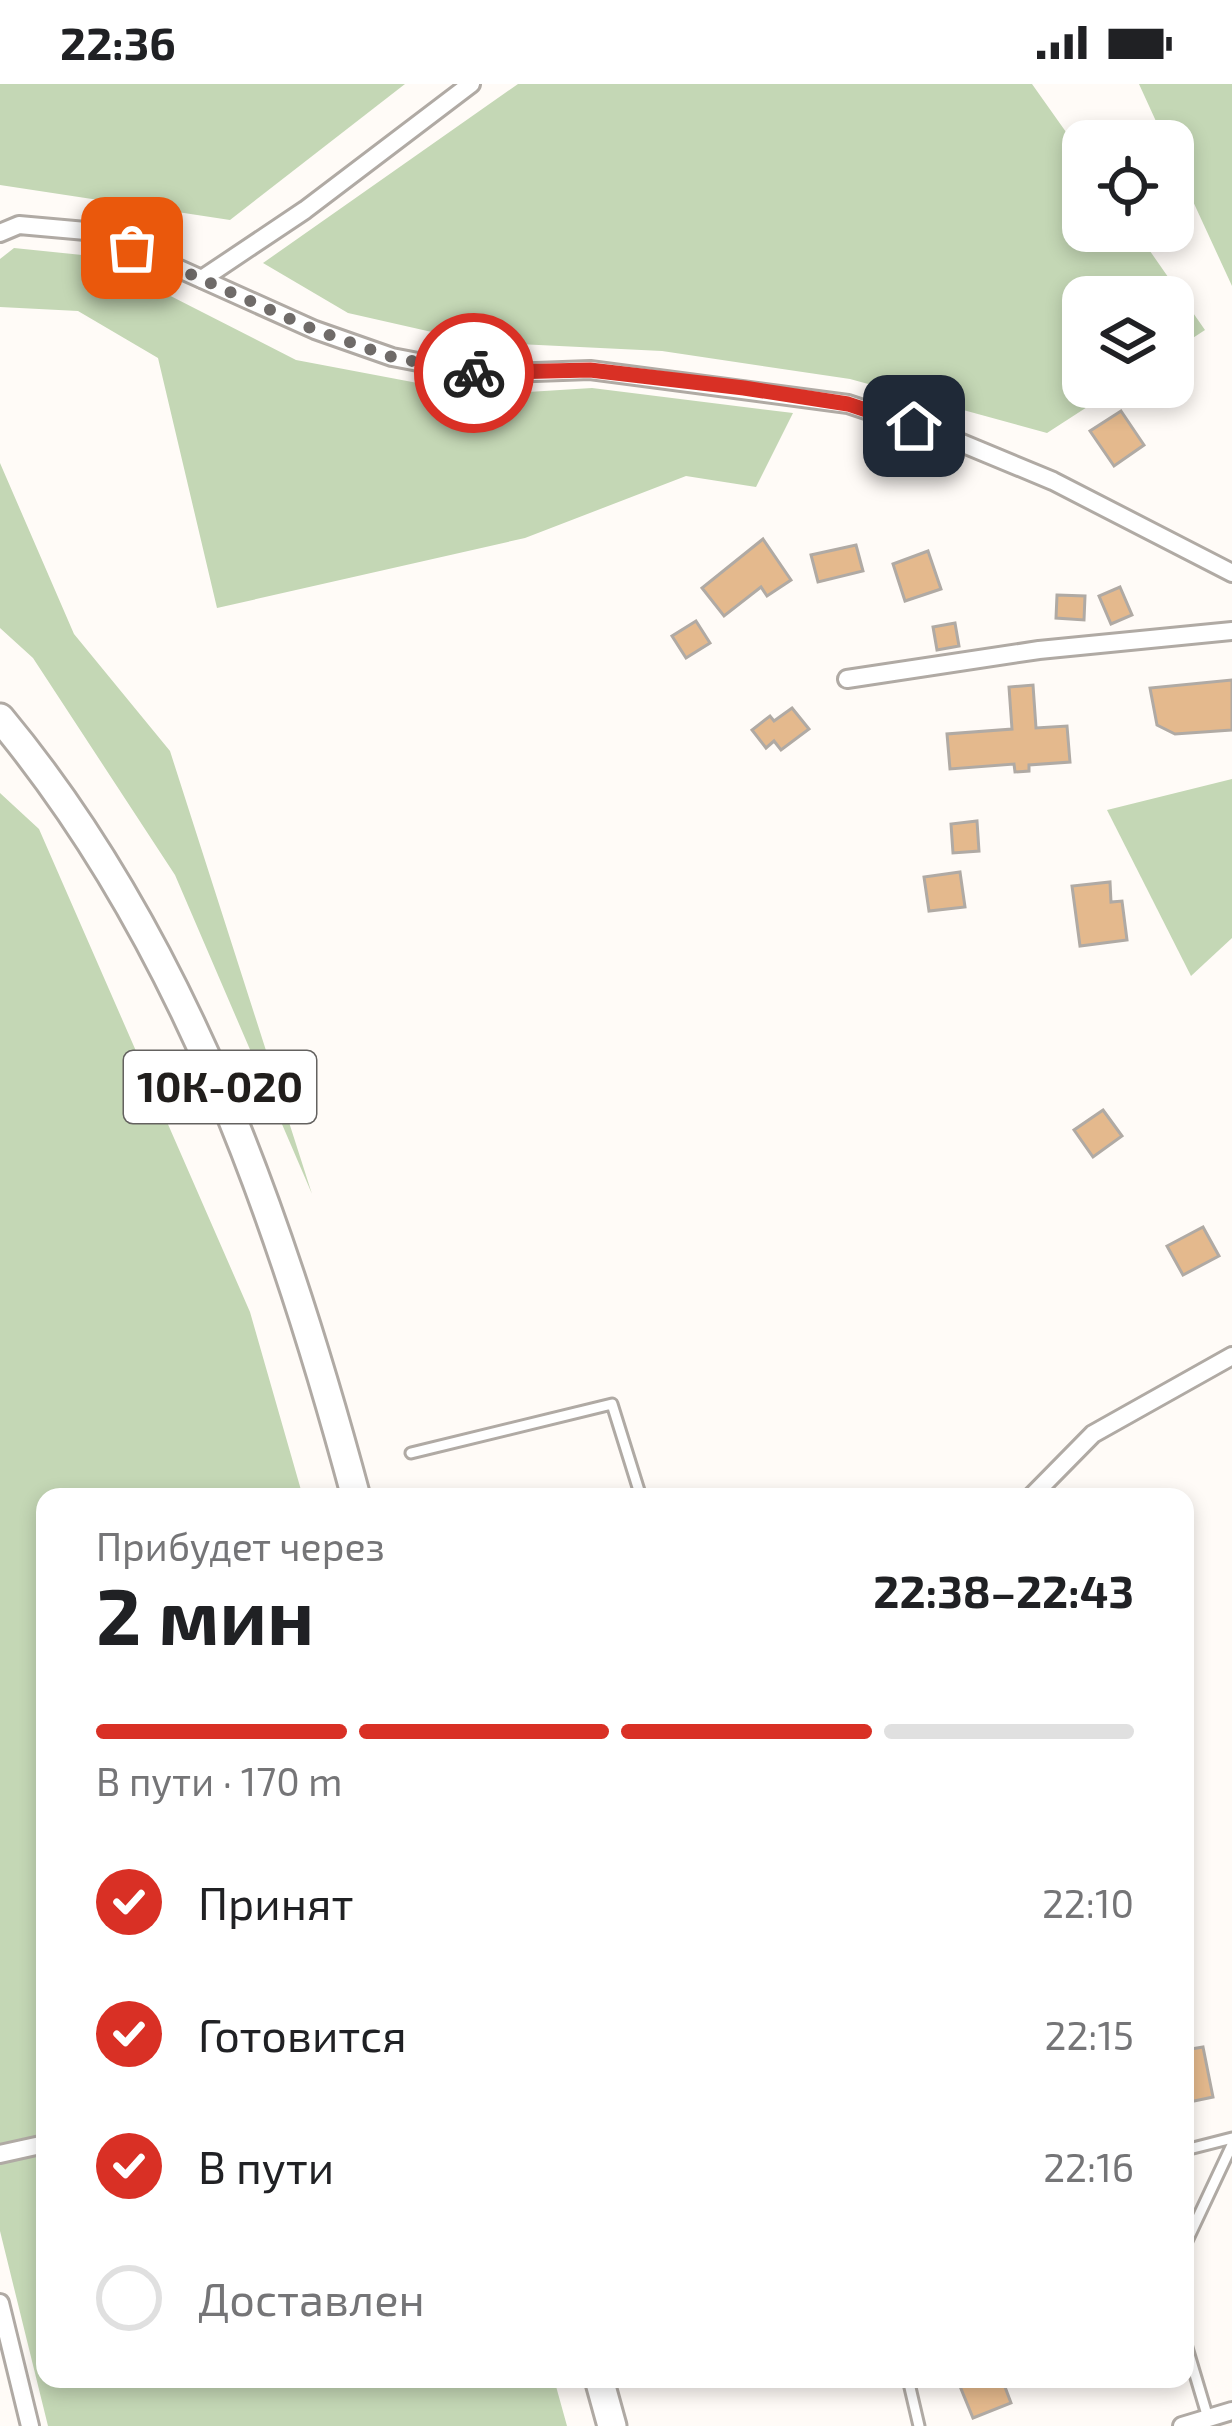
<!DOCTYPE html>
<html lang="ru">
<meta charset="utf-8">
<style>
:root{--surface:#fff;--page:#f6f6f6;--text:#202124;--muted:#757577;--line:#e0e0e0;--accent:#d93025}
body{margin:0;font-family:"Exo 2",sans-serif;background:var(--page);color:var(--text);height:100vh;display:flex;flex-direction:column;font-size:45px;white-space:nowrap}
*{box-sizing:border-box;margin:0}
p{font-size:39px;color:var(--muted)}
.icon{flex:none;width:66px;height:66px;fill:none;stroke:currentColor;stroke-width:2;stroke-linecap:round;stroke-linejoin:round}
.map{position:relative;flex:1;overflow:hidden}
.sheet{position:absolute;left:36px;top:1404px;width:1158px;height:900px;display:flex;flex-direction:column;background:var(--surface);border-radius:24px;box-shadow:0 6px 18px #0003}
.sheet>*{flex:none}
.tools{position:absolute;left:1062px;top:36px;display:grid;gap:24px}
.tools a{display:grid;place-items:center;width:132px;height:132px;border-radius:24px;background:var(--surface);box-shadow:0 6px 18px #0003;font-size:60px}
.pin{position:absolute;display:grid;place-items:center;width:102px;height:102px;color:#fff;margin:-51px;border-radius:24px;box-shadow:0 6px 18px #0006}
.courier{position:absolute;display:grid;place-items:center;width:120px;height:120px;margin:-60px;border:9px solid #d93025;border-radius:50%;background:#fff;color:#222;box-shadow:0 3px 15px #0007}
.summary em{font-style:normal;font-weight:700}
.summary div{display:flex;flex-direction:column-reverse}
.summary{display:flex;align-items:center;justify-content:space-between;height:204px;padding:0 60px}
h1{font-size:78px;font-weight:700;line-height:90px}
.bar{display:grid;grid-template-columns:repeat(4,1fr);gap:18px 12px;align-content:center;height:144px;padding:0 60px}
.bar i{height:15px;border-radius:9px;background:var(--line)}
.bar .current{background:var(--accent)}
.bar p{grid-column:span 4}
ol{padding:0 60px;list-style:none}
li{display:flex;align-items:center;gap:36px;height:132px}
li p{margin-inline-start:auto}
li .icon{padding:12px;border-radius:50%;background:var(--accent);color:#fff;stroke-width:4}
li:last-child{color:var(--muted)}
li i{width:66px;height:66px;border:6px solid var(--line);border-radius:50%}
.status{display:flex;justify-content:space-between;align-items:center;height:84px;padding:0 60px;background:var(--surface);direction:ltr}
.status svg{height:33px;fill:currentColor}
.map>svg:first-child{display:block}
</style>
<div class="status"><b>22:36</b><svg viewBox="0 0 49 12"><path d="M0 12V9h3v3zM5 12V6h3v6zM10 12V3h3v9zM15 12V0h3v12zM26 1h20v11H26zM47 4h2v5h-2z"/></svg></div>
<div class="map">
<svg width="1232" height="2342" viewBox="0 0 1232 2342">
<rect width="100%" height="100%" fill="#fffbf7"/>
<g fill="#c4d7b5">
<polygon points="0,0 405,0 230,136 0,101"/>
<polygon points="518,0 1032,0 1083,72 1083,147 1136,147 1205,246 1173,267 1173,213 1083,213 1083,303 1118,303 1047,349 850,295 662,267 476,258 348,229 263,179"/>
<polygon points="1139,0 1232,0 1232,202 1173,74 1173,57 1165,57"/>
<polygon points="14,164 92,172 296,276 481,311 592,304 793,329 756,403 686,392 525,454 217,524 158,274 78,227 0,223 0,175"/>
<polygon points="0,379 74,550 170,667 312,1110 175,791 33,574 0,544"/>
<polygon points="1232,695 1232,854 1191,892 1107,726"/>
<polygon points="0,709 39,745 250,1228 303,1413 45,1413 45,2295 554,2295 567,2342 48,2342 0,2147"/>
</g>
<g fill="#e4b98d" stroke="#b0aaa4" stroke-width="3">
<polygon points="1121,327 1144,361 1114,382 1090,347"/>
<polygon points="763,455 791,496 767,512 761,503 724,532 702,504"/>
<polygon points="856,461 863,487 818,498 811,471"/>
<polygon points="928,467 941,505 905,517 893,480"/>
<polygon points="1120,503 1132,531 1111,540 1099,512"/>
<polygon points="1057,511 1085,512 1084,536 1056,534"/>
<polygon points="696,537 710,559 686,574 672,552"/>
<polygon points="955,539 959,562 937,566 933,543"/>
<polygon points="1232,596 1232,646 1175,650 1157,641 1150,604"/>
<polygon points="1033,601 1036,644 1067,642 1070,678 1029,681 1029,687 1015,688 1014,680 950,685 947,650 1012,645 1009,603"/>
<polygon points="792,624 809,645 781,666 774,657 766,664 752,646 770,632 774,637"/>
<polygon points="977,737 979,767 953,769 951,740"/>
<polygon points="960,788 965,823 929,827 924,793"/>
<polygon points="1110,798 1111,818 1122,817 1127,856 1080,862 1072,802"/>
<polygon points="1103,1026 1122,1052 1093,1073 1074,1046"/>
<polygon points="1203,1143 1219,1172 1183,1191 1167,1162"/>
<polygon points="1203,1963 1213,2013 1185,2019 1185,1966"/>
<polygon points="957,2295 1002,2295 1011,2319 973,2334"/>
</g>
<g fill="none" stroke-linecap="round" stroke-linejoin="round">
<defs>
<g id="service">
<polyline points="411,1369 612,1320 641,1413"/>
<polyline points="1185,2066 1232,2054"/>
<polyline points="1185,2161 1232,2061"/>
<polyline points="1185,2257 1208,2334"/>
<polyline points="908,2295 919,2342"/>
</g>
<g id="minor">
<polyline points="0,149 19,141 97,148 315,246 392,273 481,290 590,286 848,320 947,353 1053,397 1232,489"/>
<polyline points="202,195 305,126 471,0"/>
<polyline points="847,595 1039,566 1232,547"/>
<polyline points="1031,1413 1093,1350 1232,1272"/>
<polyline points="0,2070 45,2060"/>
<polyline points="0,2219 30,2342"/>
<polyline points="1182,2342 1232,2327"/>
</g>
<g id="primary">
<path d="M0,634C184,855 282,1138 356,1413"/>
<polyline points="599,2295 612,2342"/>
</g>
</defs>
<use href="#service" stroke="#b0aaa4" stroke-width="15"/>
<use href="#minor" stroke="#b0aaa4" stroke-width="22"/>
<use href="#primary" stroke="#b0aaa4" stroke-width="33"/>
<use href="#service" stroke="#fff" stroke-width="9"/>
<use href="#minor" stroke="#fff" stroke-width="16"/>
<use href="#primary" stroke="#fff" stroke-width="27"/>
</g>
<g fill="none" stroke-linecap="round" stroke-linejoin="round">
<polyline stroke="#6f6b69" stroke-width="12" stroke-dasharray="0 21.6" points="132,164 315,246 392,273 474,289"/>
<polyline stroke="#d93025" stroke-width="15" points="474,289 590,286 744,304 848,320 914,342"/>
</g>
<g text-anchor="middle" stroke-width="12" stroke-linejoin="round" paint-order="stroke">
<rect fill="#fff" stroke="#646260" stroke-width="3" x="124" y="967" width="192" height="72" rx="9"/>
<g font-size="42" font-weight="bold" fill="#211e1c">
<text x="220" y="1018">10К-020</text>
</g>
</g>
</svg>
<div class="tools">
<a><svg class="icon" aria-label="locate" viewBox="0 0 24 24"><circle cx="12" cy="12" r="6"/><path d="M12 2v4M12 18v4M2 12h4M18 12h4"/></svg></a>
<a><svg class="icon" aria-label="layers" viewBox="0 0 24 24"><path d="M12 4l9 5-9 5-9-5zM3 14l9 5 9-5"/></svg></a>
</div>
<div class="pin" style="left:132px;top:164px;background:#ea580c"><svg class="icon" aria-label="bag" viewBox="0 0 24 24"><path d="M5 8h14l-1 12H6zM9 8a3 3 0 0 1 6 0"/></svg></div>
<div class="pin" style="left:914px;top:342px;background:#1f2937"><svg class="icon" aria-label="home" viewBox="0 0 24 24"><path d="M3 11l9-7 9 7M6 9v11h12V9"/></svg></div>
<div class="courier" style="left:474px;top:289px"><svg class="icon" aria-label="bike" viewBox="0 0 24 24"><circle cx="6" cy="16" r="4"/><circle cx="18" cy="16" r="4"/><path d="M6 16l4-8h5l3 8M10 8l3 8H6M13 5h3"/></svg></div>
<section class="sheet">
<div class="summary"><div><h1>2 мин</h1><p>Прибудет через</p></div><em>22:38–22:43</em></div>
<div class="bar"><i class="current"></i><i class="current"></i><i class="current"></i><i></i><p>В пути · 170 m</p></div>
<ol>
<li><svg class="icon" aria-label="check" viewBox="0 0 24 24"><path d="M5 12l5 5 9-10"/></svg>Принят<p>22:10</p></li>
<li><svg class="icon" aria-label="check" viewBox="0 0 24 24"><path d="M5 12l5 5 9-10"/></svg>Готовится<p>22:15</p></li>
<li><svg class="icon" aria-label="check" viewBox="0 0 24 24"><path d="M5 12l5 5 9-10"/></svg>В пути<p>22:16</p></li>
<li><i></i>Доставлен</li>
</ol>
</section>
</div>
